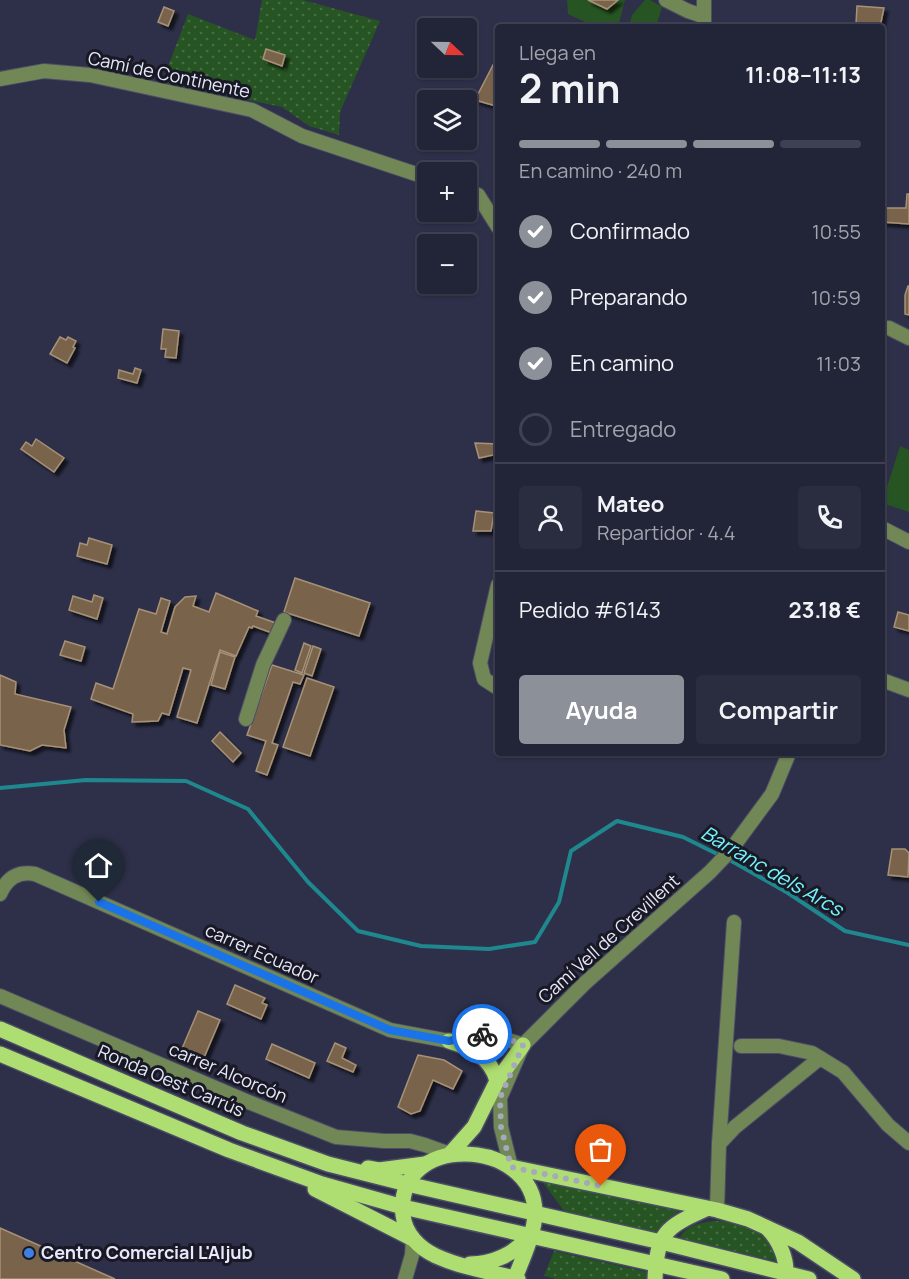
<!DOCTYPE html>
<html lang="es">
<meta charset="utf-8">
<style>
:root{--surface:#222437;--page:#2a2c3f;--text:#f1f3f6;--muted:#a2a4ad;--line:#3f4152;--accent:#8c9099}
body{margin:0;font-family:Manrope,sans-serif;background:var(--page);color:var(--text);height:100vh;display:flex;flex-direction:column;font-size:22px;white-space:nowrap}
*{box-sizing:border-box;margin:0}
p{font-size:20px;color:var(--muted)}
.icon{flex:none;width:33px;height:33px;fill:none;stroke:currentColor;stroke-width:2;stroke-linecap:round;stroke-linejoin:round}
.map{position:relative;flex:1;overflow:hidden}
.details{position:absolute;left:495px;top:24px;width:390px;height:732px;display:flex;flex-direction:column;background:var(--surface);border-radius:6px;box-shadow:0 2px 4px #0004,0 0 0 2px var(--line)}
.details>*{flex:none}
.needle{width:39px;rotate:112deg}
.fabs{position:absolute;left:417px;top:18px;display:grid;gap:12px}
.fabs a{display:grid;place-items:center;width:60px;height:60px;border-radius:6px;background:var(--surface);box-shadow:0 2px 4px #0004,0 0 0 2px var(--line);font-size:30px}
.pin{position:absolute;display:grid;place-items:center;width:51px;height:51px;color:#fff;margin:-62px -26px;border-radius:50% 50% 50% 0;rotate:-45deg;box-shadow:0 0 6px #0007}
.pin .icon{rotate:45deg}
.courier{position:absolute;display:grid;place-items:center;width:60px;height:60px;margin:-30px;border:4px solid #1a73e8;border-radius:50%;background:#fff;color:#222;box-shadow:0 2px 8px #0007}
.summary em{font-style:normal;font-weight:700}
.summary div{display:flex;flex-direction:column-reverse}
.summary{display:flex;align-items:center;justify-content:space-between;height:102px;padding:0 24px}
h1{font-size:39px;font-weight:700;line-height:45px}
.bar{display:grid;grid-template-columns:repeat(4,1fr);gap:9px 6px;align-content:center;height:72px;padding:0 24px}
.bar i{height:8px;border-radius:4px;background:var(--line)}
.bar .on{background:var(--accent)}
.bar p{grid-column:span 4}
.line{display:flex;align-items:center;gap:15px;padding:0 24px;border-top:2px solid var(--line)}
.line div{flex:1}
.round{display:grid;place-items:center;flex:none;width:63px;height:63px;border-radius:6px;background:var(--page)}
ol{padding:0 24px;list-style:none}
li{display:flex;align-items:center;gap:18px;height:66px}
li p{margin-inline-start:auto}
li .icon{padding:6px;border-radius:50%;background:var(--accent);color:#fff;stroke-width:4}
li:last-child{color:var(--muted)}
li i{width:33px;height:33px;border:3px solid var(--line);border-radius:50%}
.button{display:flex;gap:12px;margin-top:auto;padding:12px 24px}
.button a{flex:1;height:69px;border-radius:6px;background:var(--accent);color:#fff;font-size:24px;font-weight:700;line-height:69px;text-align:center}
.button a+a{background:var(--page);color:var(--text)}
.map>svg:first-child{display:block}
</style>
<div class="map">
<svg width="909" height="1279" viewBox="0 0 909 1279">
<defs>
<pattern id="garden-dots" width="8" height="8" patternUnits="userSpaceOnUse" patternTransform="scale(1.5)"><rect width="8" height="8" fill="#265422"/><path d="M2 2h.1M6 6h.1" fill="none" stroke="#466d43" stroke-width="1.8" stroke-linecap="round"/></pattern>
<filter id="shadow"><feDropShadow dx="4" dy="4" stdDeviation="1.5" flood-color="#0009"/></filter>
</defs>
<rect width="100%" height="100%" fill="#2e3049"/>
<g fill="#265422">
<polygon points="567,0 625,0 618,27 596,27 568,14"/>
<polygon points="645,0 650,0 662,7 656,27 630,22 632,15"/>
<polygon points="900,446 909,450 909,512 882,503"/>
</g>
<g fill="url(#garden-dots)">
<polygon points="262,0 303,0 380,21 340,112 339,135 309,126 282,107 162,82 188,14 255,40"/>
<polygon points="541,1180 680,1210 665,1221 654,1234 565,1212"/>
<path d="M713,1221C741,1220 772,1233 780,1262L680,1238C686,1225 700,1223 713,1221Z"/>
<polygon points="554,1251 647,1272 650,1279 556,1279 544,1276"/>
</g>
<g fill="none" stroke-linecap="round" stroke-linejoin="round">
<g stroke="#1f888f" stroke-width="4">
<polyline points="0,788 86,780 186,781 248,809 308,882 358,931 421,946 489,949 535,942 559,902 571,851 617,821 683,837 721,856"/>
<polyline points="728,859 788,893 845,931 909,945"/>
</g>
</g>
<g fill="#79644b" stroke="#a79177" stroke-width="1.5" filter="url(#shadow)">
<polygon points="588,0 618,0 607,9"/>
<polygon points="857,6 884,8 880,27 856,24"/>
<polygon points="164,7 174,11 168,26 158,22"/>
<polygon points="266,49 285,55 282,66 263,59"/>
<polygon points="493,65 498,68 498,101 496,106 475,100"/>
<polygon points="907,194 909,194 909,224 882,222 883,208 906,208"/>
<polygon points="908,286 909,286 909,315 905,314 905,295"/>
<polygon points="163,329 179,331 176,358 165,357 166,349 161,349"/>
<polygon points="60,337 66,340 68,337 76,341 73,347 75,348 67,363 50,354"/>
<polygon points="135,368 141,370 137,383 118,378 119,370 133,374"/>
<polygon points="36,439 64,458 54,472 21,449 26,442 32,446"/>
<polygon points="475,443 498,444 498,454 479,458"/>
<polygon points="476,511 494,513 491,531 473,531"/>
<polygon points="89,538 112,545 107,564 77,556 80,543 87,545"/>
<polygon points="295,578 370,603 359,636 284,612"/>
<polygon points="216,593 258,611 256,616 276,623 272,633 253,626 252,628 249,627 236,656 220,650 197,723 177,717 191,670 183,668 169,715 162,713 158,721 132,722 133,714 91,699 96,683 113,689 139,609 156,614 161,598 170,601 161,632 167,634 175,607 185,597 196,596 193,606 209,612"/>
<polygon points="94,595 103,598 97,619 69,610 73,596 92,602"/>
<polygon points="898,612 909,615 909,631 894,627"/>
<polygon points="65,641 85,647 81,661 60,655"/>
<polygon points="304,643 311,646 302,673 295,670"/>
<polygon points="313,646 321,649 312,676 304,673"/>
<polygon points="220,652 235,657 225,689 211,685"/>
<polygon points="272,665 304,675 300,684 293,682 272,743 278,745 267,775 256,771 266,741 247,735"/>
<polygon points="0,675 16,682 15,694 71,707 64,730 66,748 42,745 30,751 0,745"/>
<polygon points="307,678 334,687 310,756 283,747"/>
<polygon points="220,732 241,753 233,762 212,741"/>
<polygon points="892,849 905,849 909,853 908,877 888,875"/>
<polygon points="235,985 265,998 262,1003 267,1005 261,1019 227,1004"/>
<polygon points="198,1011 220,1020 203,1060 181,1051"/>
<polygon points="335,1043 346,1048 342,1058 356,1065 353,1072 327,1061"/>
<polygon points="272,1044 315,1063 309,1078 266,1059"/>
<polygon points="418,1055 444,1060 462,1071 453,1089 433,1080 420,1111 411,1114 398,1107"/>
<polygon points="0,1228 115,1279 0,1279"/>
</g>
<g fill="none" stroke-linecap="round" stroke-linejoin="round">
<defs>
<g id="minor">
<polyline points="666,0 688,11 703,16"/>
<polyline points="704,0 704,27"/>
<polyline points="0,79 44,71 90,75 252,110 302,136 428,178"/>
<polyline points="466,191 478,195 498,227"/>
<polyline points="882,328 889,328 909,338"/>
<polyline points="882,528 909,542"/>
<polyline points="498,585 480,663 484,679 498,688"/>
<polyline points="882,680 909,690"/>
<polyline points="246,719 263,665 284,620"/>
<path d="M0,894C7,878 18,871 35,874L390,1030L449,1041L481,1034L493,1035L523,1045"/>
<polyline points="0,996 246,1101 336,1137 384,1141 410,1141 425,1145 450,1154"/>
<polyline points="741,1046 779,1046 812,1053 843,1072 888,1125 909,1143"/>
<polyline points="719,1144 735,1127 820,1058"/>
<polyline points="511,1167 501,1127 500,1098 523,1045 585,983 710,872 730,851 772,794 789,753"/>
<polyline points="717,1210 719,1144 734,922"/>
<polyline points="405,1279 412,1255 413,1239"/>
</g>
<g id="major">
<polyline points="0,1029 242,1133 328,1164 407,1184 661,1242 809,1279"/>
<path d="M449,1041C471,1048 491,1057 497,1081"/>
<polyline points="0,1054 229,1150 322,1184 403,1207 722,1279"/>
<polyline points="450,1154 474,1127 497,1081 523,1045"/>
<polyline points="511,1167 717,1210 748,1219 798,1242 853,1279"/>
<polyline points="368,1168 379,1170 425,1164"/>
<polyline points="315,1189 413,1239"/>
<path d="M767,1228C779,1240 789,1261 785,1279"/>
<path d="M470,1264C492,1264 515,1254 528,1237"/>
<path d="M515,1279V1278C522,1260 535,1232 535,1213C535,1137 394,1131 403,1215C405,1234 419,1248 436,1256C460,1267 489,1272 515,1278L518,1279"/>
<path d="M655,1279C657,1232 666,1227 706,1209"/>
</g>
</defs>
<use href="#minor" stroke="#4c4e65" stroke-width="16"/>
<use href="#major" stroke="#4c4e65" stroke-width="18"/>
<use href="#minor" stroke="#718856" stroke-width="14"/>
<use href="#major" stroke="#aede71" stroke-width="15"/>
</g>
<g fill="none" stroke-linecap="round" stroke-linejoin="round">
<polyline stroke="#a6a8bc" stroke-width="6" stroke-dasharray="0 10.8" points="482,1034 506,1038 523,1045 500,1098 501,1127 511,1167 601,1186"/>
<polyline stroke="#1a73e8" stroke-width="8" points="99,902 390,1030 449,1041 482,1034"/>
</g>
<circle fill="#3f7fe0" stroke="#181925" stroke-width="2" cx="29" cy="1253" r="6"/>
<g text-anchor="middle" stroke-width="6" stroke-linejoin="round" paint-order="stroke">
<g font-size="18" fill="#e7e9fa" stroke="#181925">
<text transform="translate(169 75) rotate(12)" y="6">Camí de Continente</text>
<text transform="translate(609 939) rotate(-42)" y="6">Camí Vell de Crevillent</text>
<text transform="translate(262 954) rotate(24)" y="6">carrer Ecuador</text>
<text transform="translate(228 1073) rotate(23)" y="6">carrer Alcorcón</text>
<text transform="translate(171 1081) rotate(23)" y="6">Ronda Oest Carrús</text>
</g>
<g font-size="18" font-weight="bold" fill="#e7e9fa" stroke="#181925" text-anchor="start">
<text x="41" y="1259">Centro Comercial L'Aljub</text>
</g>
<g font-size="20" font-style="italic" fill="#74f4fd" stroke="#181925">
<text transform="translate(772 871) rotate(30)" y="7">Barranc dels Arcs</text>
</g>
</g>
</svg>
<div class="fabs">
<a><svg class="needle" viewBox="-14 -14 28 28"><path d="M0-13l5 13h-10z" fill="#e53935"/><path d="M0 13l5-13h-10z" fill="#a2a4ad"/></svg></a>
<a><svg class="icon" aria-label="layers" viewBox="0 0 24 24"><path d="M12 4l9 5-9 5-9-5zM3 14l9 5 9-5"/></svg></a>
<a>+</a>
<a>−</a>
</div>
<div class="pin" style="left:601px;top:1186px;background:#ea580c"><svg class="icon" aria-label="bag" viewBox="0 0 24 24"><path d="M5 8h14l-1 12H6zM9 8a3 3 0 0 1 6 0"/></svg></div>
<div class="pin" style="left:99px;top:902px;background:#1f2937"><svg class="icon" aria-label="home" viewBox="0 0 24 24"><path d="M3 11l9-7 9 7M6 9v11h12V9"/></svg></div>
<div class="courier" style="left:482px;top:1034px"><svg class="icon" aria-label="bike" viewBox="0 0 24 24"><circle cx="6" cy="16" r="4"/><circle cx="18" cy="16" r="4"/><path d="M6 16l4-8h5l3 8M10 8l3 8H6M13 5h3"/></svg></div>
<section class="details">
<div class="summary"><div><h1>2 min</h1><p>Llega en</p></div><em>11:08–11:13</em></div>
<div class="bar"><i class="on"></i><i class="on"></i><i class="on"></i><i></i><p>En camino · 240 m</p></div>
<ol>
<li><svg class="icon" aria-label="check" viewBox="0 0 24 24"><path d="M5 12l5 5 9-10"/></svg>Confirmado<p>10:55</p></li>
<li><svg class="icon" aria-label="check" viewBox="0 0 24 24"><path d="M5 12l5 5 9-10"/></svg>Preparando<p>10:59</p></li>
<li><svg class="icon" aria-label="check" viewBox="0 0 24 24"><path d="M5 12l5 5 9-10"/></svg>En camino<p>11:03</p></li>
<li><i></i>Entregado</li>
</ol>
<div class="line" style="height:108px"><a class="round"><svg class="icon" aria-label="person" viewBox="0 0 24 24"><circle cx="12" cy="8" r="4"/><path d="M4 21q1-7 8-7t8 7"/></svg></a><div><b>Mateo</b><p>Repartidor · 4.4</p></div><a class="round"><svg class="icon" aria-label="phone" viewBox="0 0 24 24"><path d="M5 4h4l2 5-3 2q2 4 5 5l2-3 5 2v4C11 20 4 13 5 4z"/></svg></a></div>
<div class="line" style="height:78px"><div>Pedido #6143</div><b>23.18 €</b></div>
<div class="button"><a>Ayuda</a><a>Compartir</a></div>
</section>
</div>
